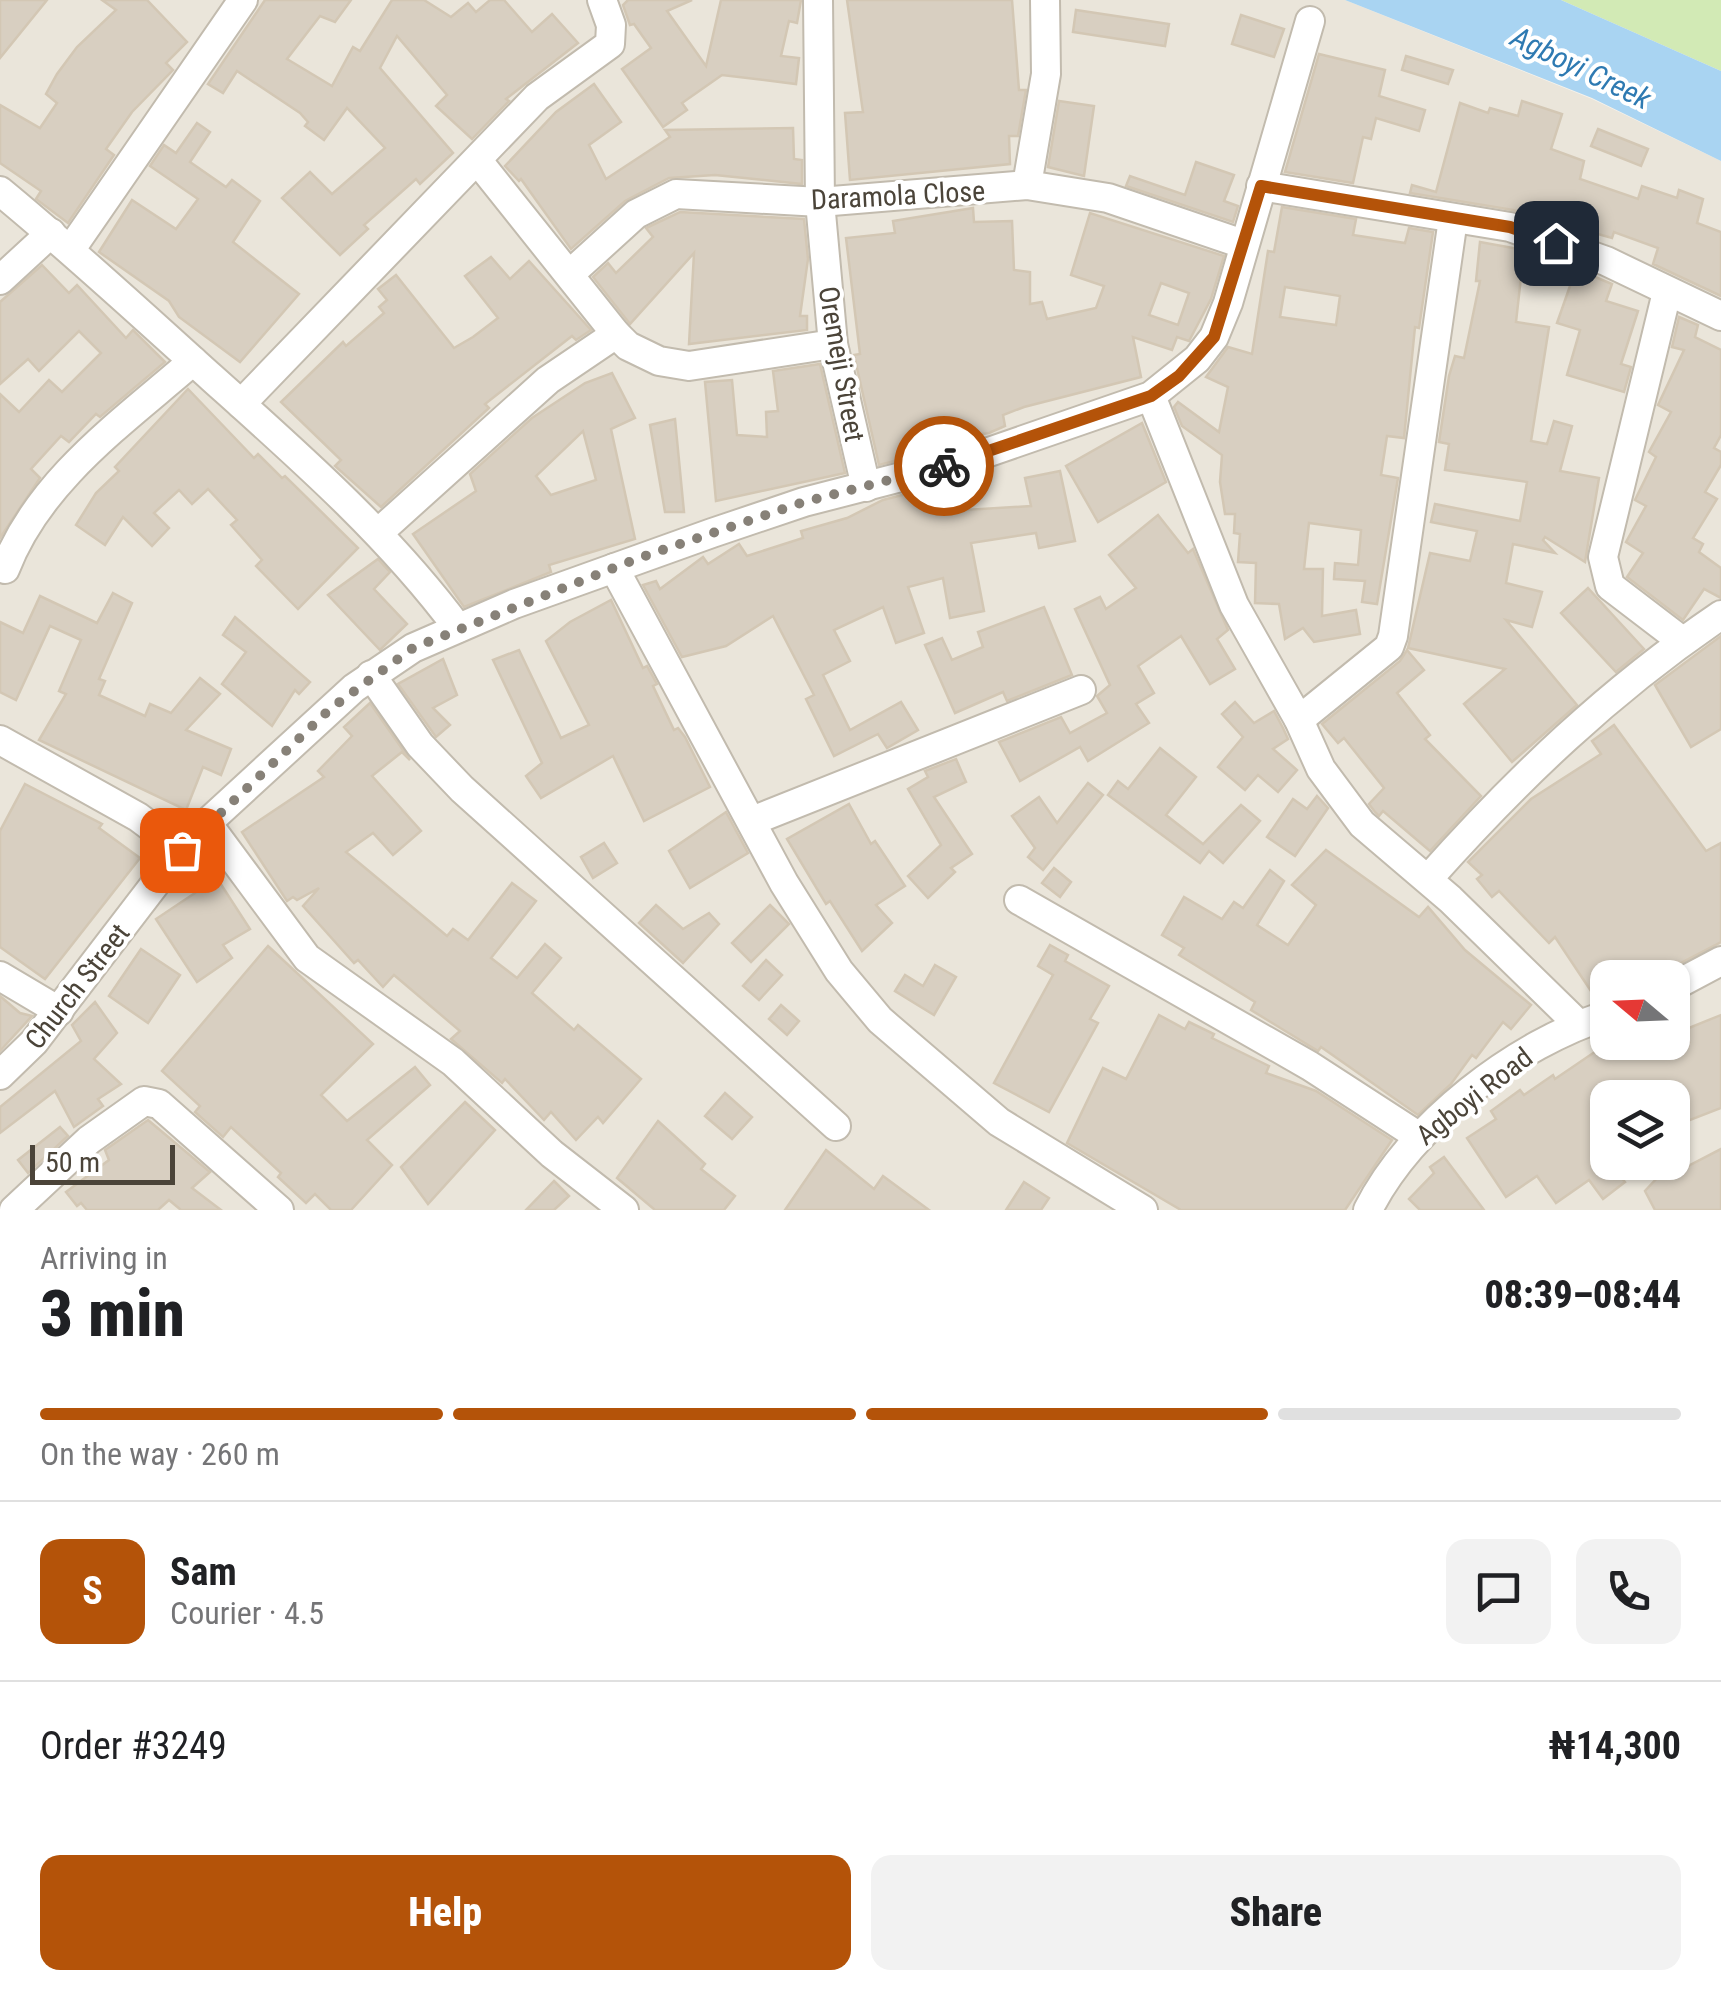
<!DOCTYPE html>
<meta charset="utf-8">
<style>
:root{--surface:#fff;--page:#f2f2f2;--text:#202124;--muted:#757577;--line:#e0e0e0;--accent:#b45309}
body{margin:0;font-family:"Roboto Condensed",sans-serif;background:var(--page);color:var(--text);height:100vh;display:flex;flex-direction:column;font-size:38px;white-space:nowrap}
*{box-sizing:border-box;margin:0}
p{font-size:32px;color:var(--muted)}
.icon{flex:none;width:55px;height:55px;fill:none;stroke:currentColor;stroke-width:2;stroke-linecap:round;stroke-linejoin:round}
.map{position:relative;height:1210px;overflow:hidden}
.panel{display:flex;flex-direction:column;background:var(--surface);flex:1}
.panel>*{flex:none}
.needle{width:65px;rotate:289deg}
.tools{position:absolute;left:1590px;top:960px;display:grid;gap:20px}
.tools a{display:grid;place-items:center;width:100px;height:100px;border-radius:20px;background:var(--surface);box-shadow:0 2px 8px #0004;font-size:50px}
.scale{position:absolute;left:30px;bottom:25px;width:145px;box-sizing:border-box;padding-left:10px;border:5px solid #4b4439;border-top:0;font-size:28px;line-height:35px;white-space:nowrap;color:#4b4439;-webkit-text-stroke:8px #fff;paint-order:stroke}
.pin{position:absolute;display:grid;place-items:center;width:85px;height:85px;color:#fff;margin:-42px;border-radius:20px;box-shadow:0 5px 15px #0006}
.courier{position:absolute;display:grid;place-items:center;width:100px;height:100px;margin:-50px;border:8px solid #b45309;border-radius:50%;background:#fff;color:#222;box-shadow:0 2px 12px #0007}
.summary em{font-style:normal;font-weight:800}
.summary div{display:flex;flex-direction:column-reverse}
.summary{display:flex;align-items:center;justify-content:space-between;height:170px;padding:0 40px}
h1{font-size:65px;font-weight:800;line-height:75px}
.bar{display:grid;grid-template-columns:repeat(4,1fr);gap:15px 10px;align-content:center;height:120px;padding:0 40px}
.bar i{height:12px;border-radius:8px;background:var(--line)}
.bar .on{background:var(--accent)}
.bar p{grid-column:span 4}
.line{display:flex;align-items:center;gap:25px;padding:0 40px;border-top:2px solid var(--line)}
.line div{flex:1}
.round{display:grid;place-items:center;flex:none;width:105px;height:105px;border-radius:20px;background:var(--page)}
.cta{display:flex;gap:20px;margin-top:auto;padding:20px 40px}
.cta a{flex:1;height:115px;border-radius:20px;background:var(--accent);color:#fff;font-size:40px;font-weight:800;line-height:115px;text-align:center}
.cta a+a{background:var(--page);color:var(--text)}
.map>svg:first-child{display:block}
</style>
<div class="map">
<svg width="1721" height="1210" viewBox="0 0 1721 1210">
<rect width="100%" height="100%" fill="#f6f3ec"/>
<path fill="#eae5da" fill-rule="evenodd" d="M0,0H1345L1592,99L1721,161V1210H0ZM1608,978H1672V1042H1608ZM1608,1098H1672V1162H1608Z"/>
<polygon fill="#d2eab5" points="1561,0 1721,0 1721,71"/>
<polygon fill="#a9d4f2" points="1345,0 1561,0 1721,71 1721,161 1592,98"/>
<g fill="#d8cfc1" stroke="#d3c7b4" stroke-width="2.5" fill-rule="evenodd">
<polygon points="0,0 47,0 0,58"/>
<polygon points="102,0 147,0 187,42 166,63 173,70 132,112 106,149 114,155 68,223 36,199 41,191 0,163 0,105 40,128 57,103 46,94 57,74 77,47 116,10"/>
<polygon points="265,0 351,0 335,22 320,16 287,59 332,86 353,47 360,51 392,0 424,0 451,17 468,3 476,12 490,0 504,0 532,32 552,14 578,43 506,99 509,101 472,139 436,106 447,95 397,36 380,68 453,153 420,184 416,179 364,225 368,229 340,255 282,198 310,172 332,194 385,148 347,108 324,140 305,126 308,122 300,113 237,71 223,93 208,84"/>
<polygon points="628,0 692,0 667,11 706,66 721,0 801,0 797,23 789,21 781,56 799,58 796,84 722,75 682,103 687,110 663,127 622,69 651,48 634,24 630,25 623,5"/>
<polygon points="847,0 1012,0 1019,90 1026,90 1018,136 1009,136 1010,164 850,180 845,113 863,112"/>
<polygon points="1076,10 1169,24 1165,46 1073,32"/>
<polygon points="1241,15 1284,29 1274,57 1232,44"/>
<polygon points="1319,54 1385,70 1379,96 1425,110 1419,131 1376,118 1371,139 1363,137 1353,183 1285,172"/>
<polygon points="1406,56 1453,70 1448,84 1402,70"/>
<polygon points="594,84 621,122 589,145 606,179 670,137 665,130 793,128 794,159 802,160 802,184 715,175 669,178 625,201 571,249 521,179 519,181 505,166 556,112"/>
<polygon points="1059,101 1094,106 1084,176 1048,167"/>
<polygon points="1522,101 1562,114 1551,149 1584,161 1580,179 1638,199 1642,186 1677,198 1679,190 1703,199 1697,223 1721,232 1721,296 1653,264 1658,248 1614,232 1612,238 1513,210 1410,193 1412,185 1436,192 1460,103 1488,113 1490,108 1518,116"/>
<polygon points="197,123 210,132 190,162 226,187 232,180 260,201 233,242 299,294 240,362 179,317 169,301 99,252 132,200 176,229 198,199 150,166 164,145 176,153"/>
<polygon points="1598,129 1648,149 1641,166 1591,146"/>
<polygon points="1196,162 1234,175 1224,201 1238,206 1233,222 1126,186 1130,176 1185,195"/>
<path d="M1282,207L1356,219L1353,235L1405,243L1409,228L1433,232L1419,328L1415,327L1404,438L1387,436L1381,475L1398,478L1377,604L1362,602L1365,581L1334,579L1335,563L1358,565L1361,530L1309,523L1304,569H1323L1322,616L1356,610L1360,634L1314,642L1303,628L1285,639L1279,604L1255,603L1256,563L1238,562L1240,534L1234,533L1235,514H1225L1220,482L1222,455L1182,426L1174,407L1178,402L1219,432L1228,387L1206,377L1228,347L1252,354L1268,251L1274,252ZM1285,287L1340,296L1336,325L1280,317Z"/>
<path d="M973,208L974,222L1012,221L1014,270L1030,272V304L1042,302L1047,319L1096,308L1104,286L1071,275L1090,213L1224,256L1211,299L1189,341L1177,337L1172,350L1133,337L1141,377L1024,407L1003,415L1005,426L989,433L931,441L932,446L916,450L917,455L879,465L854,355L860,354L846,238L895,233L893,221ZM1161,283L1189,293L1178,325L1149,315Z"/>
<polygon points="680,212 804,219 808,259 800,316 807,316 807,330 689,344 694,253 630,324 593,277 608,263 616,273 653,237 646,228"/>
<polygon points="1480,242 1524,250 1516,322 1549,327 1531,441 1547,444 1554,421 1572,426 1560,471 1599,478 1585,562 1545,537 1543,540 1555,553 1513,544 1506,583 1542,592 1532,627 1506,620 1577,705 1512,762 1464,704 1505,669 1408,648 1430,553 1470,561 1477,531 1431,522 1435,504 1520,521 1527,482 1445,470 1449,444 1439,442 1449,376 1455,356 1464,358 1480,281 1476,281"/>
<polygon points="491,257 510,279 529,261 591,330 576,340 572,336 485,404 489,408 381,507 335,466 341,460 281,402 343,342 346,346 384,313 379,307 387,300 378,289 396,275 454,348 473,337 498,318 465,276"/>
<polygon points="42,265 69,293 77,285 126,338 133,330 165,362 100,417 96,414 69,442 61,436 31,469 40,478 0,538 0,394 19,412 49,380 62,392 101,353 79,331 39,371 28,359 0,384 0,302"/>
<polygon points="1576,269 1612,284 1606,301 1638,311 1621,364 1631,367 1624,392 1567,375 1580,330 1557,323"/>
<polygon points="1679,317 1698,325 1695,337 1721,350 1721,435 1714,448 1721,452 1721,465 1705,492 1717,499 1693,538 1703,544 1699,552 1721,568 1721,598 1704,589 1683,620 1627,577 1643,553 1626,542 1646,506 1635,500 1656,457 1649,452 1671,412 1658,405 1684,350 1672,347"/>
<polygon points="820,364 845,473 716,501 705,382 732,380 737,435 767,437 766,412 778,411 773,371"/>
<path d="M612,373L635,418L611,429L635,539L549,565L551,572L464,607L413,534L476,491L470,474L532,418L585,383ZM583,431L596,480L551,495L536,476Z"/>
<polygon points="188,389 254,458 258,454 282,478 285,476 358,548 298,609 256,566 262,560 231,525 237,520 208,489 192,504 179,490 154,513 169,528 152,546 123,517 105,545 76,525 96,493 119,471 115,467"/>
<polygon points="675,419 684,512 665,512 650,425"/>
<polygon points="1142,423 1166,482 1098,522 1066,466"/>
<polygon points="1060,471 1075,541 1039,548 1036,533 971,543 984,611 950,618 943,578 908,587 924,633 896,643 883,607 834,630 850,661 823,675 850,730 901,702 918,730 887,748 878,734 834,756 806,699 814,695 773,616 726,646 682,657 643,585 656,581 660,589 703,557 708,564 739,544 747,556 803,538 801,531 847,518 883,500 959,480 965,510 1031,506 1025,478"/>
<polygon points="1158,515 1188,553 1193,549 1228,630 1217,639 1235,669 1210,684 1181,636 1138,666 1154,693 1136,704 1149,723 1088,761 1080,747 1020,781 999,742 1061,717 1070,733 1107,713 1097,696 1110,685 1075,609 1100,597 1106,609 1136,588 1109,555"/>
<polygon points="378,559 390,572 374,589 407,624 380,650 328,595"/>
<polygon points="1588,588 1644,649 1616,672 1561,613"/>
<polygon points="113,593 132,603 99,679 105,681 99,695 145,716 150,704 171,713 200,678 220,694 186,730 231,749 221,775 203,767 186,810 39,740 66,694 59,691 81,640 50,626 16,700 0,692 0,622 23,633 40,596 97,623"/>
<polygon points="611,600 643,668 647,666 657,684 653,686 674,730 678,728 685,737 710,787 644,821 613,756 541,798 526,776 542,763 493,660 519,650 561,738 589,725 546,641 570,622"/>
<polygon points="1044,607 1072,675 1007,701 1003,692 955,713 925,645 942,638 952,660 983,647 978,632"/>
<polygon points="235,617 310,682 299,694 295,690 272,726 222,684 246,652 223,635"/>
<polygon points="1721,636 1721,729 1691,747 1655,685"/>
<polygon points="1407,650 1424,670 1397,693 1430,735 1425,739 1481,796 1430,851 1383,811 1379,816 1375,812 1369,804 1384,788 1344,738 1338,743 1322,724 1400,661"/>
<polygon points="443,659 457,695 433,708 450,725 436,737 398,684"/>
<polygon points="1235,702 1254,723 1274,711 1283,728 1288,739 1273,749 1297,770 1278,792 1258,775 1245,790 1218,767 1243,737 1222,714"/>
<polygon points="370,703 410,760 402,752 372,776 421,831 393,855 373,833 346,852 447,936 453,929 468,940 512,883 536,901 491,958 517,978 545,944 561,958 532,993 574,1030 578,1025 641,1079 603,1123 598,1117 576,1140 551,1112 544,1120 505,1079 502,1083 451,1039 460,1031 394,975 383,987 358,960 354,963 303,906 319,888 297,900 293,897 287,901 242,832 324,777 318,771 352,736 344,727"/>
<polygon points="1614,725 1706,851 1721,843 1721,942 1652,978 1608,978 1608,994 1597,1000 1555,937 1549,943 1499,891 1492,897 1477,879 1482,875 1468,862 1531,799 1601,754 1592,741"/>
<polygon points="1160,748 1196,777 1166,815 1203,844 1241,805 1260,821 1223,863 1209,851 1200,863 1108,795 1118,781 1128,789"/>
<polygon points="956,759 966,782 934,797 972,854 951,868 955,872 928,898 908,876 941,845 908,789 928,777 925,771"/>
<polygon points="1088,783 1103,795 1043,870 1028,857 1035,848 1012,816 1039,797 1057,823"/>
<polygon points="25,784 102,824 99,828 140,858 45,979 0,947 0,831"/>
<polygon points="1317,796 1328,808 1295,856 1267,837 1293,799 1307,809"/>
<polygon points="849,804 871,844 875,841 905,886 876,905 892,923 862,951 830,901 826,904 787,839"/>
<polygon points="726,812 748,853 690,888 669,851"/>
<polygon points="604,843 617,863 593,878 581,857"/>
<polygon points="1326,850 1419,917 1428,907 1465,950 1531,1005 1511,1029 1503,1022 1476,1058 1472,1055 1451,1084 1418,1115 1321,1047 1318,1051 1251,1010 1255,1002 1179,955 1184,948 1162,935 1184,897 1222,919 1234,902 1243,908 1270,870 1284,881 1257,925 1288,945 1316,905 1292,885"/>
<polygon points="1054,868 1071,882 1060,897 1042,883"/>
<polygon points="211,869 250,929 223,945 232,958 197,982 156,919 195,893 186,880"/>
<polygon points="656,905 683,929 709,913 719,924 683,963 639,923"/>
<polygon points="770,905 789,924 751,962 732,943"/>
<polygon points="1050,945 1068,955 1065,961 1109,986 1090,1019 1098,1023 1049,1112 994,1083 1053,975 1038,966"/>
<polygon points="268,946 373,1044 321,1095 347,1121 415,1067 430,1085 367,1140 392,1165 351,1210 331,1210 315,1194 306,1203 278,1177 281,1173 231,1127 223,1137 195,1112 200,1106 162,1071"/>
<polygon points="141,949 180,975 148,1023 109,996"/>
<polygon points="766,960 782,975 759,1000 743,986"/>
<polygon points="935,965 956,977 934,1015 895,991 905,975 923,986"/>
<polygon points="0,996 20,1013 32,1016 0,1051"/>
<polygon points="95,1002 117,1033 94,1059 121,1084 98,1099 103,1106 74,1127 55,1091 0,1133 0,1107 81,1041 72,1025"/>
<polygon points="781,1005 799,1021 787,1035 769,1019"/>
<polygon points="1159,1015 1185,1029 1189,1022 1214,1034 1212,1038 1269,1066 1266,1073 1316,1091 1392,1140 1345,1210 1181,1210 1067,1143 1103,1068 1126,1079"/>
<polygon points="1721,1015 1721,1108 1672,1127 1672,1098 1608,1098 1608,1162 1625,1182 1603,1199 1589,1180 1556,1203 1537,1176 1506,1197 1467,1138 1496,1119 1491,1111 1520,1090 1524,1095 1553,1075 1555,1079 1602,1047 1607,1057 1635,1042 1689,1042 1684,1030"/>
<polygon points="725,1093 752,1117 732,1139 705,1116"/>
<polygon points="465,1102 495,1130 428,1204 401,1167"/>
<polygon points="148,1120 210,1172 192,1188 221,1210 181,1210 169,1200 158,1210 87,1210 81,1203 77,1206 66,1192 109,1160 105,1150"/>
<polygon points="658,1121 705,1164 701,1169 735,1196 724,1210 655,1210 617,1178"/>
<polygon points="60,1127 68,1136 28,1173 18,1160"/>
<polygon points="1672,1134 1688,1166 1721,1149 1721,1210 1655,1210 1645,1191 1672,1162"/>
<polygon points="826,1150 874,1189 883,1176 929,1210 785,1210"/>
<polygon points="1444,1157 1484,1210 1420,1210 1409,1199 1434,1173 1430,1167"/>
<polygon points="554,1181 569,1196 554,1210 526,1210"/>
<polygon points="1024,1182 1049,1198 1041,1210 1006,1210"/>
</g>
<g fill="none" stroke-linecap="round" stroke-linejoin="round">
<defs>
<g id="minor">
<polyline points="818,0 820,202 833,344 866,487"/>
<polyline points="478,161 616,334 628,346 659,361 689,366 833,344"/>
<polyline points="1027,185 1046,74 1045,0"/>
<polyline points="1261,186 1510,227 1606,261 1721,316"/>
<path d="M0,191C73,251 142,315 212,378C299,456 388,534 458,628"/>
<polyline points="71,249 243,0"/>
<polyline points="571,273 636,214 676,194 820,202 1027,185 1108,198 1243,244"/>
<polyline points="0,280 51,233"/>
<polyline points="1667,292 1603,557 1610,586 1682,641"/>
<polyline points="1151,396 1234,605 1299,720 1321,769 1362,824 1450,899 1578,1024"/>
<polyline points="241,404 537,97 610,44 611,25 602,0"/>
<polyline points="378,533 548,380 616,334"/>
<polyline points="614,568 784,883 839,971 880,1020 999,1122 1143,1210"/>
<path d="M5,569C39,480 123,422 193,361"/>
<polyline points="371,675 420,745 462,789 836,1126"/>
<polyline points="1299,720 1389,647 1393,636 1453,219"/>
<polyline points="0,740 138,817 182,850"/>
<polyline points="752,821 1081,690"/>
<polyline points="207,823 307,958 453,1062 552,1154 624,1210"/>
<path d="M1428,879C1517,779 1610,690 1721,615"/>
<polyline points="1019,900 1310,1066 1418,1136"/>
<polyline points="0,976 59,1011"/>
<polyline points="1672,987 1721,961"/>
<polyline points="0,1075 34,1042 165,871 207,823 354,688 413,648 514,604 712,533 804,502 963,461 1151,396 1197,359 1214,337 1228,303 1310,21"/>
<polyline points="14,1210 89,1140 144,1101 159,1104 279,1210"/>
<path d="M1368,1210C1410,1125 1517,1043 1608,1015"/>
</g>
</defs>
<use href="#minor" stroke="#c2bbae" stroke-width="32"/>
<use href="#minor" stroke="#fff" stroke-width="28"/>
</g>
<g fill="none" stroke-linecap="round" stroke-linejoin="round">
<polyline stroke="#878178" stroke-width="10" stroke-dasharray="0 18" points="182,850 330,709 413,648 639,558 804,502 944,466"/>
<polyline stroke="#b45309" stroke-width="12" points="944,466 1151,396 1179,376 1214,337 1261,186 1510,227 1556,243"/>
</g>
<g text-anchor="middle" stroke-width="8" stroke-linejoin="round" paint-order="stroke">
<g font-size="28" fill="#4b4439" stroke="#fff">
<text transform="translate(898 195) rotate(-3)" y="10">Daramola Close</text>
<text transform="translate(842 364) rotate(80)" y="10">Oremeji Street</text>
<text transform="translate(77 986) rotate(-52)" y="10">Church Street</text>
<text transform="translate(1474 1096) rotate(-38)" y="10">Agboyi Road</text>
</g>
<g font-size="30" font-style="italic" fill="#2e7ab2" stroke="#fff">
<text transform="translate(1581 68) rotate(26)" y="10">Agboyi Creek</text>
</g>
</g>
</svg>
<div class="tools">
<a><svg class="needle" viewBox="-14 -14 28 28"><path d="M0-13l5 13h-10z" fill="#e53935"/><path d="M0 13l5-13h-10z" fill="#757577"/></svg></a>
<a><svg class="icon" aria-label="layers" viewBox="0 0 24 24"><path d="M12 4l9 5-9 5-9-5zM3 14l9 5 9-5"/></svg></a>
</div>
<div class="scale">50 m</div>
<div class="pin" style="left:182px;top:850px;background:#ea580c"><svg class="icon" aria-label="bag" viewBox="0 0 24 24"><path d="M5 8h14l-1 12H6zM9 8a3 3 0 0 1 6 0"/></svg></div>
<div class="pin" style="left:1556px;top:243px;background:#1f2937"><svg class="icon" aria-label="home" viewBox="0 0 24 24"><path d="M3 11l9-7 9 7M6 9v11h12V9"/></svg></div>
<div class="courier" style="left:944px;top:466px"><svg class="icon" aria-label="bike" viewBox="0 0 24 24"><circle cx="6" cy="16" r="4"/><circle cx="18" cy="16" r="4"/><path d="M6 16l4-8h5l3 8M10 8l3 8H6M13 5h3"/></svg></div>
</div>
<section class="panel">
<div class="summary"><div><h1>3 min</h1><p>Arriving in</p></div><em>08:39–08:44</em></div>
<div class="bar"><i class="on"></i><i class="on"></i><i class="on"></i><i></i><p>On the way · 260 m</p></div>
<div class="line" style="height:180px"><b class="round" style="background:var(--accent);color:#fff">S</b><div><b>Sam</b><p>Courier · 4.5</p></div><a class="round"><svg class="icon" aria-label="chat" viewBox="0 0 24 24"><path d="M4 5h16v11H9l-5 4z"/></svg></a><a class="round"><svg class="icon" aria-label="phone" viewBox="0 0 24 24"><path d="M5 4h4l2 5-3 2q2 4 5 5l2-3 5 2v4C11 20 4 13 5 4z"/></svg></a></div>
<div class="line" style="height:130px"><div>Order #3249</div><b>₦14,300</b></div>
<div class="cta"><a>Help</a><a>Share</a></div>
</section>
